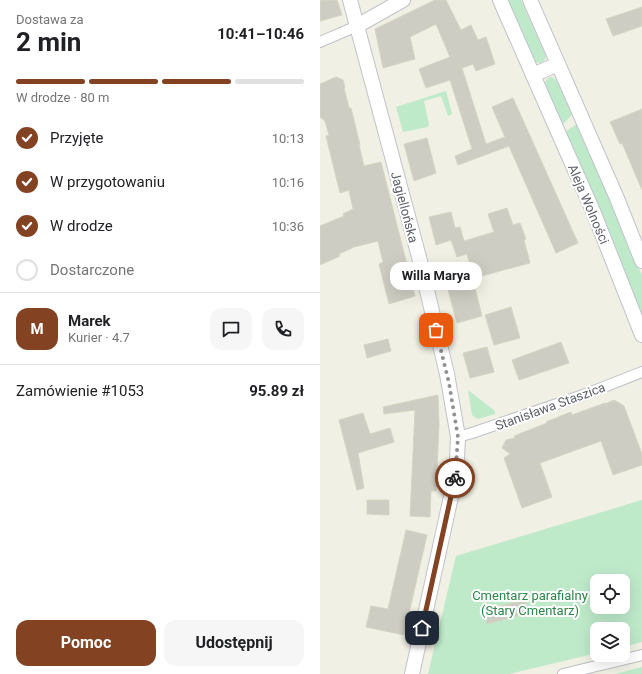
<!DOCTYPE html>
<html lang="pl">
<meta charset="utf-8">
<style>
:root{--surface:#fff;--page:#f6f6f6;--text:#202124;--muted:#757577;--line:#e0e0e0;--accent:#834222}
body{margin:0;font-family:Roboto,sans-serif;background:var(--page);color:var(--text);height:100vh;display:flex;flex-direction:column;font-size:15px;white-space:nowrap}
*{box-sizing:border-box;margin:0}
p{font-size:13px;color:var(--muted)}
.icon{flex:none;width:22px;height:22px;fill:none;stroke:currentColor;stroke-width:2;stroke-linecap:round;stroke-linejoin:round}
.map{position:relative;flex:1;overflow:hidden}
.drawer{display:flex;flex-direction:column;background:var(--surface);width:320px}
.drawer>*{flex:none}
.tools{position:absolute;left:270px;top:574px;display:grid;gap:8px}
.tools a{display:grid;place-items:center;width:40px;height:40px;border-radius:8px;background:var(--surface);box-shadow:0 4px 16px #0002;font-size:20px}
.pin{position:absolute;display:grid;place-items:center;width:34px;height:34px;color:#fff;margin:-17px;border-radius:8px;box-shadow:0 2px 6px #0006}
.courier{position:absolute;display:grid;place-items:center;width:40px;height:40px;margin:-20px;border:3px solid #834222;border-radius:50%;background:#fff;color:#222;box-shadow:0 1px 5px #0007}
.bubble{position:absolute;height:28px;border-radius:12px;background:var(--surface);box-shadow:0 4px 16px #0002;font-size:13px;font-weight:700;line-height:28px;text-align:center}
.head em{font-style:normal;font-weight:700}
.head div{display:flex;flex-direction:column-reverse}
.head{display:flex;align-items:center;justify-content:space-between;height:68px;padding:0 16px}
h1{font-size:26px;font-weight:700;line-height:30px}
.bar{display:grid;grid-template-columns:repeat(4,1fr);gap:6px 4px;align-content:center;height:48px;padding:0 16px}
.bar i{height:5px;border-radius:3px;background:var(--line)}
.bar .selected{background:var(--accent)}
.bar p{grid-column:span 4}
.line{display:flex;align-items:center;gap:10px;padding:0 16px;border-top:1px solid var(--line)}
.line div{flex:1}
.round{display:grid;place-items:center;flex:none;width:42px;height:42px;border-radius:12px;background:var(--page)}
ol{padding:0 16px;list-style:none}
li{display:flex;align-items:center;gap:12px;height:44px}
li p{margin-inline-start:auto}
li .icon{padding:4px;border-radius:50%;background:var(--accent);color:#fff;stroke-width:4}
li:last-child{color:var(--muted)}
li i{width:22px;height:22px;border:2px solid var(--line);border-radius:50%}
.button{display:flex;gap:8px;margin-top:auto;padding:8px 16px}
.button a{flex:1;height:46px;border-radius:12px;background:var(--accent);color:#fff;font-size:16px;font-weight:700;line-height:46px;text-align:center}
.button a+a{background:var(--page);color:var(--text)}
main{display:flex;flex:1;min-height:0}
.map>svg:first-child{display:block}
</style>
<main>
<section class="drawer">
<div class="head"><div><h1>2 min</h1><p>Dostawa za</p></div><em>10:41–10:46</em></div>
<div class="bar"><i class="selected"></i><i class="selected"></i><i class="selected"></i><i></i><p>W drodze · 80 m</p></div>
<ol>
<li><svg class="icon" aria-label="check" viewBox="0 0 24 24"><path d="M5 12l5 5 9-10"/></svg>Przyjęte<p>10:13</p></li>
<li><svg class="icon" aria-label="check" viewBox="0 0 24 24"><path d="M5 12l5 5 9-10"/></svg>W przygotowaniu<p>10:16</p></li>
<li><svg class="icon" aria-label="check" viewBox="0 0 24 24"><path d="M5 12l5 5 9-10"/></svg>W drodze<p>10:36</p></li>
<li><i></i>Dostarczone</li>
</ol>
<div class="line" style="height:72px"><b class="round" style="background:var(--accent);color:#fff">M</b><div><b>Marek</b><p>Kurier · 4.7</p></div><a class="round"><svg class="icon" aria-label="chat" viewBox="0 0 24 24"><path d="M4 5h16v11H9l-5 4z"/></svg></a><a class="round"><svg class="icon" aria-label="phone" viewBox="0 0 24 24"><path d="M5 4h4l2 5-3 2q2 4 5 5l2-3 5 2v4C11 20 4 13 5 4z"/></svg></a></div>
<div class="line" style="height:52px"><div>Zamówienie #1053</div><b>95.89 zł</b></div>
<div class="button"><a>Pomoc</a><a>Udostępnij</a></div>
</section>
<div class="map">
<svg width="322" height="674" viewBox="0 0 322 674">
<rect width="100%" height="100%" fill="#f0f0e4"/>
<g fill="#beeaca" fill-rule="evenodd">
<polygon points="186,0 201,0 226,56 225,59 223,62 219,63 214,62"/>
<path d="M232,77L237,81L252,115L242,125L225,86C225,80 227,78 232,77Z"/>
<polygon points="126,91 132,114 128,116 121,96 104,101 109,125 108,127 83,132 76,107"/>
<polygon points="257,124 322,275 322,315 293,241 245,132"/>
<polygon points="148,390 175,411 175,414 158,419 152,415"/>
<path d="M322,500V642L303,647V629H277V653L189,674H108L136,556ZM277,581H303V607H277Z"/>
<polygon points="322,667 322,674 295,674"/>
</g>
<g fill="#cecdc3" stroke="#d6d5c2">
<polygon points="0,0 17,0 22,15 0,21"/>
<polygon points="115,0 126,0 141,30 151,25 158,40 166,37 175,64 156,71 153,64 142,68 166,144 185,137 172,107 193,98 258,243 236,253 189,146 138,165 135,156 152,149 130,80 106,88 99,69 130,57 116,24 90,37 95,59 63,68 55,29"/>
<polygon points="322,7 322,26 293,36 286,19"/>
<polygon points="16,77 23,80 25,87 24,88 29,108 31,108 40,145 39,145 44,166 61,162 95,296 69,304 59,264 63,262 58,241 34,247 19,254 20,256 0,265 0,226 24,216 23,214 33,209 29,190 20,193 6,136 9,135 5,121 0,117 0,84"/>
<polygon points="322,109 322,190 302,143 300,144 290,122"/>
<polygon points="107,138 116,173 94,181 84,144"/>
<polygon points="187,208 193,225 200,223 206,239 204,240 210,263 154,278 147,254 137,257 131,240 116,245 109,217 131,212 135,228 140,227 144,241 174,232 168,214"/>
<polygon points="153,280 162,316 137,323 127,286"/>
<polygon points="191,307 200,338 174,345 165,315"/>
<polygon points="68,339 71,351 47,358 44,345"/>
<polygon points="241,342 249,363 199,380 192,360"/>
<polygon points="167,347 174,372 150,378 143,353"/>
<polygon points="118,395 119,425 116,491 111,491 110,517 90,516 95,410 64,414 63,407"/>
<polygon points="294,400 304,406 322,454 322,465 293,475 281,441 220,463 232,497 202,508 184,458 190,454 182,448 186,440 195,438 194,436 227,423 226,422 251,412 252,415 285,403 285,404"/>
<polygon points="43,413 50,434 70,428 74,442 38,453 44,488 37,490 19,420"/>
<polygon points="47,500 69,500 69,515 47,514"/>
<polygon points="86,530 107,535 84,635 46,627 51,606 68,609"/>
<polygon points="205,600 209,613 167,624 164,610"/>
</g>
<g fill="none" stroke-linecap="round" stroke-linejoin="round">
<defs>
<g id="street">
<polyline points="0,42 37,26"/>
<polyline points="138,437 152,433 266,394 322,372"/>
<polyline points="243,674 322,655"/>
</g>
<g id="secondary">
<polyline points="30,0 99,257 127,374 138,437 137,459 134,483 92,674"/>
<polyline points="180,0 238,132 273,211 322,335"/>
<polyline points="210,0 296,196 322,261"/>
<polyline points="37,26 83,0"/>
<polyline points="213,75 238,64"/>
</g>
</defs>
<use href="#street" stroke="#bec0c7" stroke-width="12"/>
<use href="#secondary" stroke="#c1c2cb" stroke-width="16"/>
<use href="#street" stroke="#fff" stroke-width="10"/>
<use href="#secondary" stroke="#fff" stroke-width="14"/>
</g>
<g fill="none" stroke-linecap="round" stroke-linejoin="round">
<polyline stroke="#909193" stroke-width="4" stroke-dasharray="0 7.2" points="116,330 129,383 138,437 135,478"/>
<polyline stroke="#834222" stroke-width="5" points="102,628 135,478"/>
</g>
<g text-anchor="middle" stroke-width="4" stroke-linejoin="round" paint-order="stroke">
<g font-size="13" fill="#5c5e67" stroke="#fff">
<text transform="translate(269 204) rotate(67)" y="5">Aleja Wolności</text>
<text transform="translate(85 207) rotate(75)" y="5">Jagiellońska</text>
<text transform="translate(230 406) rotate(-20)" y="5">Stanisława Staszica</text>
</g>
<g font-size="13" fill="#2c8648" stroke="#fff">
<text x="210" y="600">Cmentarz parafialny<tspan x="210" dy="15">(Stary Cmentarz)</tspan></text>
</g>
</g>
</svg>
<div class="tools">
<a><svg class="icon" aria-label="locate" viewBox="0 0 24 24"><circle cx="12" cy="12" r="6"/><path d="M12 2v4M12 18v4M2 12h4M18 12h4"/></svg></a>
<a><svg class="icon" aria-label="layers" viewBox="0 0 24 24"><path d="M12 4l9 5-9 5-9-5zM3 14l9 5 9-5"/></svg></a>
</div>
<div class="pin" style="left:116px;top:330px;background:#ea580c"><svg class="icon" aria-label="bag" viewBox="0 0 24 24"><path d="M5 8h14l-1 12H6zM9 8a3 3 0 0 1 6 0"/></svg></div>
<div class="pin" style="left:102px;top:628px;background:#1f2937"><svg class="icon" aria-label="home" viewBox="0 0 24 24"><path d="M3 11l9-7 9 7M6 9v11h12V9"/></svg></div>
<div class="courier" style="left:135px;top:478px"><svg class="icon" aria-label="bike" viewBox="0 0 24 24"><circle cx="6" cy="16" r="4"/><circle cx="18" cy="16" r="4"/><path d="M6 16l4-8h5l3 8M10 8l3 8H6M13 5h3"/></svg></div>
<div class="bubble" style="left:70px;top:262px;width:92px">Willa Marya</div>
</div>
</main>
